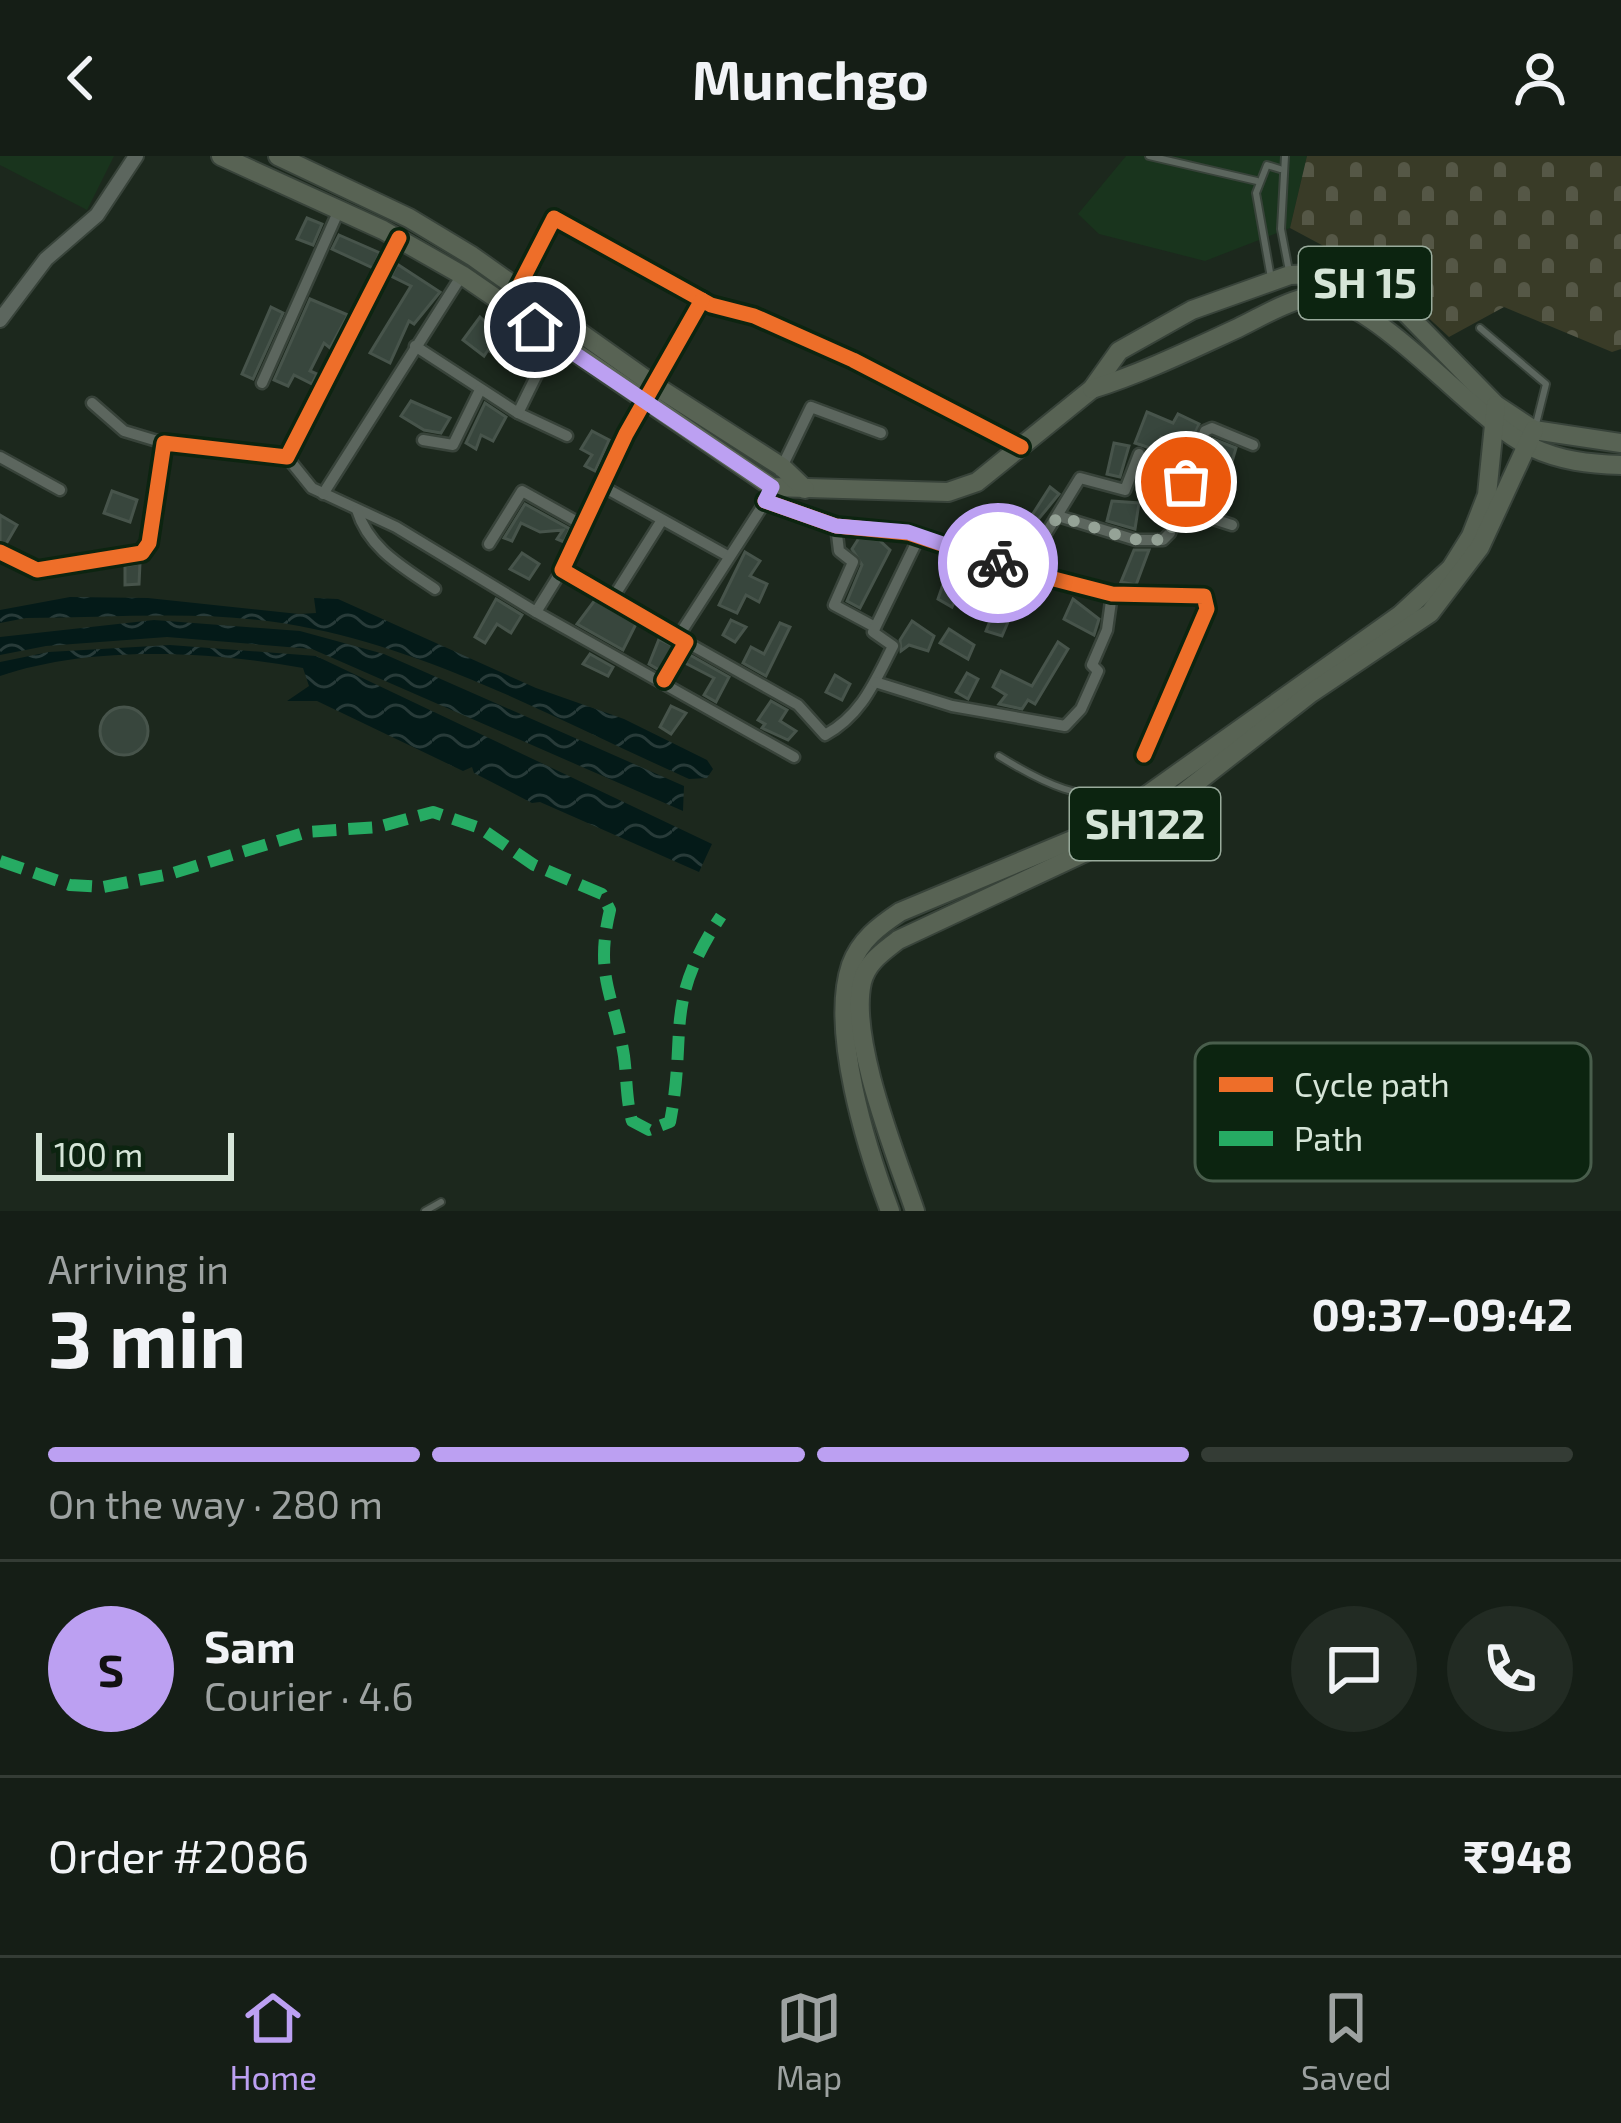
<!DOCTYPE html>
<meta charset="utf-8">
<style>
:root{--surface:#151e16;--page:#222b23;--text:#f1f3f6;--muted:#9da2a1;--line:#343c35;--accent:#bca0f2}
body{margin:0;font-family:"Exo 2",sans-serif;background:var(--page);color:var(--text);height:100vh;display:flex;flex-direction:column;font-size:45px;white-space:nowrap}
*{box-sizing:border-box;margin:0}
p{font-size:39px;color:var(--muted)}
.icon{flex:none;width:66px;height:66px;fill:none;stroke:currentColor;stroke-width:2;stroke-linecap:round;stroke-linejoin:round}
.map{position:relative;height:1055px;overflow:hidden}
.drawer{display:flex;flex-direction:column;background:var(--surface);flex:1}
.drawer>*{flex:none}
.scale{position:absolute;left:36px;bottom:30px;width:198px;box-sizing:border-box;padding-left:12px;border:6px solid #d6e5d8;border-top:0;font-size:33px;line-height:42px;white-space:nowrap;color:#d6e5d8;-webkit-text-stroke:9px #0c2410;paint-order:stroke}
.pin{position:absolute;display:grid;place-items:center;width:102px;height:102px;color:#fff;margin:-51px;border:6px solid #fff;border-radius:50%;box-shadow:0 3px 12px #0007}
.courier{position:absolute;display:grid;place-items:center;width:120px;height:120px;margin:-60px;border:9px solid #bca0f2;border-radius:50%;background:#fff;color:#222;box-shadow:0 3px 15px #0007}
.head em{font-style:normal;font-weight:700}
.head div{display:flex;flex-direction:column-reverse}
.head{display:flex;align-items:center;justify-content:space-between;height:204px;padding:0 48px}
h1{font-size:78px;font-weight:700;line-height:90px}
.bar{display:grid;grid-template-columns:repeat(4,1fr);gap:18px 12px;align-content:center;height:144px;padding:0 48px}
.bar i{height:15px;border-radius:9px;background:var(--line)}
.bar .active{background:var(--accent)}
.bar p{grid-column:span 4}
.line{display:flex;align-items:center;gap:30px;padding:0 48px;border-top:3px solid var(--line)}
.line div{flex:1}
.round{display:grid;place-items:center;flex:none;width:126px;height:126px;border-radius:63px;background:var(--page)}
header{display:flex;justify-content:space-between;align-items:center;height:156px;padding:0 48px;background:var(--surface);font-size:54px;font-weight:700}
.tab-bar{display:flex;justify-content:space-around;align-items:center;height:168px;border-top:3px solid var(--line);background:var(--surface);font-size:33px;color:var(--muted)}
.tab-bar a{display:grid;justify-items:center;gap:6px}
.tab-bar .active{color:var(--accent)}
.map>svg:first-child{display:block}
</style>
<header><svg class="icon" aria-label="back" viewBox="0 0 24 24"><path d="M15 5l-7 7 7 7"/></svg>Munchgo<svg class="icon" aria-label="person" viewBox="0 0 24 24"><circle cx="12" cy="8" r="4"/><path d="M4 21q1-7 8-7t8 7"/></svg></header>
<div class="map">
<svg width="1621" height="1055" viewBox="0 0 1621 1055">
<defs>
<pattern id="cemetery-stones" width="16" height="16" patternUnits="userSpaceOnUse" patternTransform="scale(3)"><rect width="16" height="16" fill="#393b27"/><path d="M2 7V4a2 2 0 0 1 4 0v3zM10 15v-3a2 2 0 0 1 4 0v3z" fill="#555746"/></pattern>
<pattern id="water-waves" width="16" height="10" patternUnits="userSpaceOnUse" patternTransform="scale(3)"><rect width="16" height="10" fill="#041a18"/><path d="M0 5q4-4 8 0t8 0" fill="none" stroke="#283b39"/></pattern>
</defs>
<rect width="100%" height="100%" fill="#1c281d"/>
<g fill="#19341d">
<polygon points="0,0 114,0 87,54 0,9"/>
<polygon points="1126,0 1307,0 1290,72 1205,105 1099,78 1078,58"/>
</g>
<polygon fill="url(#cemetery-stones)" points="1307,0 1621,0 1621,193 1612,196 1504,151 1449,181 1389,125 1290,72"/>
<g fill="url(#water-waves)">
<path d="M70,441L148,442L299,458L316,457L314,442L338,443L536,532L624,563L707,604L713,613L707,622L689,623C564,567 435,495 299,470C210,453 116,462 26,462L0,467V454Z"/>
<polygon points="154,464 300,475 384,498 684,630 683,655 312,493 167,481 46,490 0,499 0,481"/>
<path d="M170,489L316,500L712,688L699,716L540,646L532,647L474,617L472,611L463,615L317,545H287L309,530L303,512C208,495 92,489 0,520V506L49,496Z"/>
</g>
<g fill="#38463d" stroke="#47544b" stroke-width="3">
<polygon points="307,62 322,68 313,89 297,83"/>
<polygon points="339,79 380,97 373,112 332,93"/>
<polygon points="397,108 440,136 414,168 409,165 390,207 370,197 411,130 391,120"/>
<polygon points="310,143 348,159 330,192 324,187 310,215 317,218 312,228 294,219 288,230 274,224"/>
<polygon points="271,151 283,157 253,223 242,218"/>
<polygon points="480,161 508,186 498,201 488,194 484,200 463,184"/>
<polygon points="411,245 450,262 441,277 424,274 401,260"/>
<polygon points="485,247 506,261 493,285 481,279 476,293 466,287"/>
<polygon points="1147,256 1173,267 1178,258 1199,268 1189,290 1161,281 1156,294 1135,287"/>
<polygon points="592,275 609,284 595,315 585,310 592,299 581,293"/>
<polygon points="1213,283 1236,292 1223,337 1205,331 1220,299 1209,295"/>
<polygon points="1114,287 1129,290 1120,321 1107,318"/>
<polygon points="1163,305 1182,313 1175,332 1154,324"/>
<polygon points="1050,331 1059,338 1032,371 1027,367"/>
<polygon points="112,335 137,344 130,366 104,357"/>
<polygon points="1112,345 1139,347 1135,373 1107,365"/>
<polygon points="525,348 570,373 564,386 557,383 563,374 540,376 521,367 512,385 504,382"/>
<polygon points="0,359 17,369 6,388 0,386"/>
<polygon points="859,382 879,384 890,394 860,452 847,445 862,409 852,393"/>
<polygon points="1134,394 1149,394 1136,429 1121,426"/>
<polygon points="745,396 760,405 750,420 767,428 759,446 746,439 737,457 719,449"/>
<polygon points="522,397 539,408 529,423 510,413"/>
<polygon points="952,402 992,417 985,433 964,424 952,451 938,443"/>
<polygon points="140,407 139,428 125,429 125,410"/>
<polygon points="496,443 522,459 511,477 497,468 485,487 475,481"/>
<polygon points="1073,443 1099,463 1094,479 1064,463"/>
<polygon points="595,444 636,468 623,494 577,468"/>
<polygon points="998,445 1014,452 1002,480 986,475"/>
<polygon points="731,464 746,471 735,486 723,479"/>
<polygon points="912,465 934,480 928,495 909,489 901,495 900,484"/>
<polygon points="780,467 790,471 766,520 743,507 751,491 764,498"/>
<polygon points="949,473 974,489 968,503 940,487"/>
<polygon points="659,483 673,490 659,514 649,508"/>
<polygon points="1058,486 1068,493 1035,548 1028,544 1022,553 999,548 1006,539 993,531 1001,515 1032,530"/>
<polygon points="590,498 613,511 608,520 583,508"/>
<polygon points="690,499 729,521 716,546 704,539 714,522 685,507"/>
<polygon points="967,517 978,523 968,543 956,536"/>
<polygon points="835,519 850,528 842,544 826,536"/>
<polygon points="771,545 787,554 780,565 796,575 788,584 762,572 765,568 758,564"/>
<polygon points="671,550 686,557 671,578 660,571"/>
<circle cx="124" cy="575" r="24"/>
</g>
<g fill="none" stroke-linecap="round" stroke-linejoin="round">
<defs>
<g id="service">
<polyline points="1149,0 1257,25"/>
<polyline points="1285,0 1281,73 1289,115"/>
<polyline points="1271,122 1256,37 1267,9 1280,13"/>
<polyline points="1480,172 1546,228 1536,268"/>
<path d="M999,600C1046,629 1080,645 1135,640"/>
<polyline points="425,1055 441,1046"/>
</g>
<g id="minor">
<polyline points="518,132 554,62 711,149 754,160 853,204 1021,291"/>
<polyline points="415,190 518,257 567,280"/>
<polyline points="262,227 339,54"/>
<polyline points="92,247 124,275 164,287"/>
<polyline points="518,257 547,198"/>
<polyline points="423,284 453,289 480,234"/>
<polyline points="0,301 60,334"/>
<polyline points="287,301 312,332 396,371 536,456 562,414"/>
<polyline points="780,315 811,251 881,277"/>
<polyline points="600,329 728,400"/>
<polyline points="323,338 462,119"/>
<polyline points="765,345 836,370 908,377 1023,415 1112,438 1204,440 1207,453 1144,599"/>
<polyline points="1179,352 1232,369"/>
<path d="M357,354C369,393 403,411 435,433"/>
<polyline points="1058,360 1136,384 1163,384 1170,377 1205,275 1212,272 1253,289"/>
<polyline points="836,370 839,395 853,406 834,449 875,471"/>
<polyline points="489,388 522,335 581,368"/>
<polyline points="0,396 37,414 142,397 149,387 164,287 287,301 399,82"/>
<polyline points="1023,415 1080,322 1125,334 1139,298"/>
<polyline points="611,445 662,364"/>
<polyline points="536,456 794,601"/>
<polyline points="678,481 767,343"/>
<path d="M686,486L798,549L825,579C862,559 875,525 893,490L873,476L919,381"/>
<polyline points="664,524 686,486 562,414 626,278 702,144"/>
<polyline points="875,526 952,550 1065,570 1081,553 1098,515 1092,509 1107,474 1112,438"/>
</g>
<polyline id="tertiary" points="0,164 46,103 97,59 136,0"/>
<g id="primary">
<polyline points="221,0 383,74 462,119 772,331 948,336 977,326 1092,233 1119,195 1192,154 1290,119 1340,117 1359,124 1403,154 1496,249 1534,274 1621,287"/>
<polyline points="278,0 409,62 472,100 654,229 782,311 805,333"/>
<path d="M1092,233C1143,217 1190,194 1238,172C1259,162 1283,147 1305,142C1370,129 1466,260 1531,291C1561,305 1589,308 1621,309"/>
<path d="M890,1055C867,993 829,874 851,809C860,784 879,770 900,756L1101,672L1400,459L1451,412L1471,380L1487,339L1496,249"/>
<path d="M915,1055C896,999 849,884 862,826C867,806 883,796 898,784L1141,670L1311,537L1430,457L1480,391L1534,274"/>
</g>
</defs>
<use href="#service" stroke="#38433a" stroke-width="10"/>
<use href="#minor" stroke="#38433a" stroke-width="15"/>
<use href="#tertiary" stroke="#38433a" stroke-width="18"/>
<use href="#primary" stroke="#38433a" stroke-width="22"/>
<use href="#service" stroke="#5c665e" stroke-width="6"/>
<use href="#minor" stroke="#5c665e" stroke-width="10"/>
<use href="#tertiary" stroke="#5c665e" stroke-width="14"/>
<use href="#primary" stroke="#586354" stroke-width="18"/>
<path stroke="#26ab63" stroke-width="12" stroke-dasharray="24 12" stroke-linecap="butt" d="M0,705L70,729L103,731L170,718L307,676L378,671L433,656L480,672L534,709L602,738L610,754C594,821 614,838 624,900C627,923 626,943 632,965L649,974L670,966C688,873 662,850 721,760"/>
<defs>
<g id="cycleway">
<polyline points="518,132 554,62 711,149 754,160 853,204 1021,291"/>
<polyline points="765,345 836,370 908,377 1023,415 1112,438 1204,440 1207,453 1144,599"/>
<polyline points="0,396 37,414 142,397 149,387 164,287 287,301 399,82"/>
<polyline points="664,524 686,486 562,414 626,278 702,144"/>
</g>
</defs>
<use href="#cycleway" stroke="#0c2410" stroke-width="22"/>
<use href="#cycleway" stroke="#ee6e29" stroke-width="15"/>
</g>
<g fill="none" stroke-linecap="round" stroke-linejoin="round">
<polyline stroke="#95a397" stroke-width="12" stroke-dasharray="0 21.6" points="998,407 1023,415 1058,360 1130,383 1162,384 1170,377 1186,326"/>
<polyline stroke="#bca0f2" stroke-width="15" points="535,171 772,331 765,345 836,370 908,376 998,407"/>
</g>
<g text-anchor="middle" stroke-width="12" stroke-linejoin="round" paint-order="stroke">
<g fill="#0c2410" stroke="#99ab9c" stroke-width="3">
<rect x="1299" y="91" width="132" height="72" rx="9"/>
<rect x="1070" y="632" width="150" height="72" rx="9"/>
</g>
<g font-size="42" font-weight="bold" fill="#d6e5d8">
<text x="1365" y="142">SH 15</text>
<text x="1145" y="683">SH122</text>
</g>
</g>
<rect x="1195" y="887" width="396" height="138" rx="18" fill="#0c2410" stroke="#495e4c" stroke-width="3"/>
<rect x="1219" y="921" width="54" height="15" fill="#ee6e29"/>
<rect x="1219" y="975" width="54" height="15" fill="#26ab63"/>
<g font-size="33" fill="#d6e5d8">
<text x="1294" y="941">Cycle path</text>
<text x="1294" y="995">Path</text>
</g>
</svg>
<div class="scale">100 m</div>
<div class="pin" style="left:1186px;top:326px;background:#ea580c"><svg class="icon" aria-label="bag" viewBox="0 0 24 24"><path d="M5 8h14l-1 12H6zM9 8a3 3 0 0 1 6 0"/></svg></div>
<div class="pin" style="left:535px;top:171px;background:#1f2937"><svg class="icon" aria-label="home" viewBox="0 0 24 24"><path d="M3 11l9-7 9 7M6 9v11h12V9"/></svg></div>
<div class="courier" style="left:998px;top:407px"><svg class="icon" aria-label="bike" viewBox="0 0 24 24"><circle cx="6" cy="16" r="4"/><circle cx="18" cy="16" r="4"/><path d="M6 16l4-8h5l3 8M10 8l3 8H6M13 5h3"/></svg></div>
</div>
<section class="drawer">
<div class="head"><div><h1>3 min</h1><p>Arriving in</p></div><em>09:37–09:42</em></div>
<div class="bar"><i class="active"></i><i class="active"></i><i class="active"></i><i></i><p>On the way · 280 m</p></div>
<div class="line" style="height:216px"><b class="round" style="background:var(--accent);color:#111">S</b><div><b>Sam</b><p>Courier · 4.6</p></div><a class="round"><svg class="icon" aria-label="chat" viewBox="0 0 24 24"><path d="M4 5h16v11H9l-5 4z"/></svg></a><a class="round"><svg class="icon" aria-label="phone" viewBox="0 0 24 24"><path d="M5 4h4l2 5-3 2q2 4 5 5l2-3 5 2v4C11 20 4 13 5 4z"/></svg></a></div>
<div class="line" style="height:156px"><div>Order #2086</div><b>₹948</b></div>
</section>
<nav class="tab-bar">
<a class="active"><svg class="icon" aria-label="home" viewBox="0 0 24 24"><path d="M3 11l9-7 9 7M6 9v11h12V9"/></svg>Home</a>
<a><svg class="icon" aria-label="map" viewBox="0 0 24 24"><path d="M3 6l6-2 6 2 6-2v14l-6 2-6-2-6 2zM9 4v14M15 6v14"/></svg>Map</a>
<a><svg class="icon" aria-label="saved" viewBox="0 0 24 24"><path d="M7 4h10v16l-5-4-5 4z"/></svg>Saved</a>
</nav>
